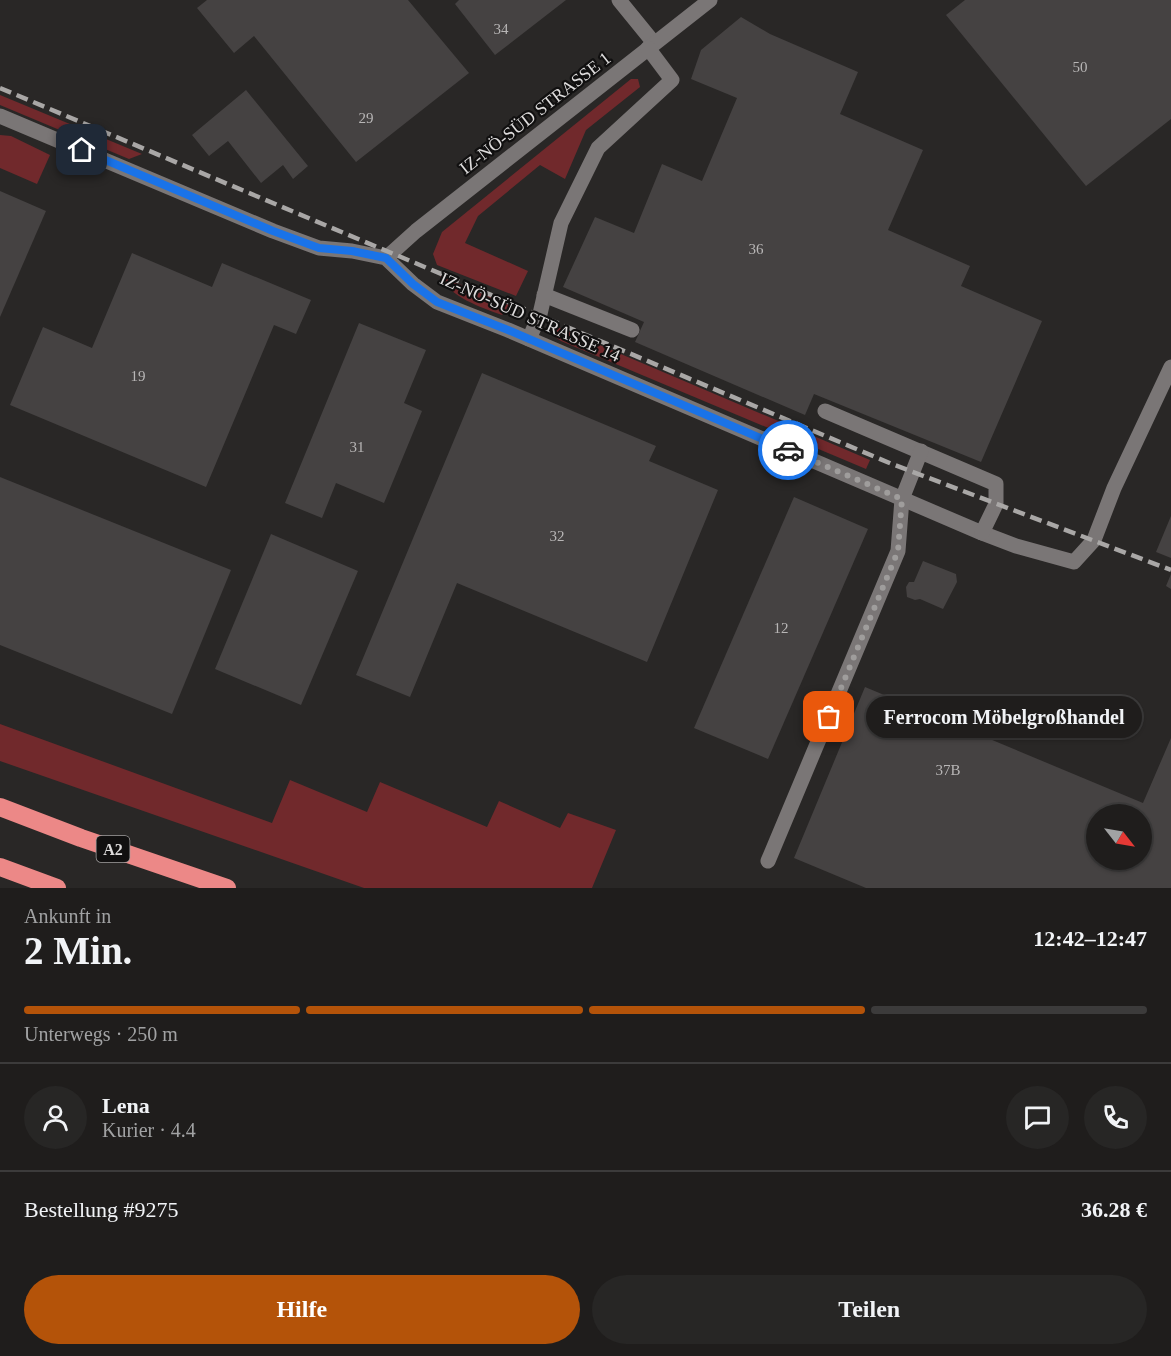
<!DOCTYPE html>
<html lang="de">
<meta charset="utf-8">
<style>
:root{--surface:#1f1d1c;--page:#272625;--text:#f1f3f6;--muted:#a1a2a3;--line:#3c3b3b;--accent:#b45309}
body{margin:0;font-family:Georgia,serif;background:var(--page);color:var(--text);height:100vh;display:flex;flex-direction:column;font-size:22px;white-space:nowrap}
*{box-sizing:border-box;margin:0}
p{font-size:20px;color:var(--muted)}
.icon{flex:none;width:33px;height:33px;fill:none;stroke:currentColor;stroke-width:2;stroke-linecap:round;stroke-linejoin:round}
.map{position:relative;height:888px;overflow:hidden}
.side{display:flex;flex-direction:column;background:var(--surface);flex:1}
.side>*{flex:none}
.needle{width:39px;rotate:121deg}
.fabs{position:absolute;left:1086px;top:804px;display:grid;gap:12px}
.fabs a{display:grid;place-items:center;width:66px;height:66px;border-radius:50%;background:var(--surface);box-shadow:0 2px 4px #0004,0 0 0 2px var(--line);font-size:30px}
.pin{position:absolute;display:grid;place-items:center;width:51px;height:51px;color:#fff;margin:-26px;border-radius:12px;box-shadow:0 3px 9px #0006}
.courier{position:absolute;display:grid;place-items:center;width:60px;height:60px;margin:-30px;border:4px solid #1a73e8;border-radius:50%;background:#fff;color:#222;box-shadow:0 2px 8px #0007}
.bubble{position:absolute;height:42px;border-radius:21px;background:var(--surface);box-shadow:0 2px 4px #0004,0 0 0 2px var(--line);font-size:20px;font-weight:600;line-height:42px;text-align:center}
.overview em{font-style:normal;font-weight:600}
.overview div{display:flex;flex-direction:column-reverse}
.overview{display:flex;align-items:center;justify-content:space-between;height:102px;padding:0 24px}
h1{font-size:39px;font-weight:600;line-height:45px}
.bar{display:grid;grid-template-columns:repeat(4,1fr);gap:9px 6px;align-content:center;height:72px;padding:0 24px}
.bar i{height:8px;border-radius:4px;background:var(--line)}
.bar .selected{background:var(--accent)}
.bar p{grid-column:span 4}
.line{display:flex;align-items:center;gap:15px;padding:0 24px;border-top:2px solid var(--line)}
.line div{flex:1}
.round{display:grid;place-items:center;flex:none;width:63px;height:63px;border-radius:32px;background:var(--page)}
.primary-button{display:flex;gap:12px;margin-top:auto;padding:12px 24px}
.primary-button a{flex:1;height:69px;border-radius:36px;background:var(--accent);color:#fff;font-size:24px;font-weight:600;line-height:69px;text-align:center}
.primary-button a+a{background:var(--page);color:var(--text)}
.map>svg:first-child{display:block}
</style>
<div class="map">
<svg width="1171" height="888" viewBox="0 0 1171 888">
<rect width="100%" height="100%" fill="#292726"/>
<g fill="#71292c">
<polygon points="631,79 638,79 640,87 586,130 565,179 540,165 478,216 465,243 528,271 516,296 437,265 433,254 442,232"/>
<polygon points="0,95 142,154 129,159 0,105"/>
<polygon points="0,135 11,136 50,155 37,184 0,168"/>
<path d="M440,276L511,306L502,315C480,307 450,297 440,276Z"/>
<polygon points="555,326 870,460 866,469 561,341 554,336"/>
<polygon points="0,724 272,823 290,780 367,812 380,782 487,827 499,801 560,828 568,813 616,830 592,888 364,888 0,761"/>
</g>
<g fill="#454242" fill-rule="evenodd">
<polygon points="207,0 408,0 469,73 356,162 254,36 234,53 197,8"/>
<polygon points="459,0 566,0 495,55 455,4"/>
<polygon points="965,0 1171,0 1171,119 1086,186 946,15"/>
<polygon points="741,17 770,34 858,72 840,114 923,150 888,230 970,266 961,286 1042,321 981,462 814,394 805,415 635,342 644,322 563,287 595,217 634,233 662,164 702,181 737,98 691,79 701,50"/>
<polygon points="246,90 308,166 293,179 283,165 261,183 228,141 209,156 192,135"/>
<polygon points="0,191 46,211 0,317"/>
<polygon points="132,253 212,287 222,263 311,300 296,334 274,325 206,487 10,405 43,327 92,348"/>
<polygon points="359,323 426,350 404,403 422,411 384,503 336,483 322,518 285,503"/>
<polygon points="482,373 656,446 649,461 718,490 647,662 457,583 410,697 356,675"/>
<polygon points="0,477 231,570 172,714 0,645"/>
<polygon points="794,497 868,529 768,759 694,728"/>
<polygon points="1171,516 1171,558 1156,552"/>
<polygon points="271,534 358,571 301,705 215,669"/>
<polygon points="923,561 956,574 957,582 943,609 920,599 915,600 907,597 906,587 909,582 914,582"/>
<polygon points="1171,574 1171,589 1166,586"/>
<path d="M865,687L1143,803L1171,738V888H866L794,858ZM1096,814H1142V860H1096Z"/>
</g>
<g fill="none" stroke-linecap="round" stroke-linejoin="round">
<g stroke="#7a7676" stroke-width="15">
<polyline points="619,0 654,43"/>
<polyline points="0,116 273,231 319,248 352,251 386,258 413,284 437,302 508,330 982,533 1016,546 1074,562 1094,540 1114,488 1171,367"/>
<polyline points="386,258 416,231 710,0"/>
<polyline points="544,295 632,330"/>
<polyline points="529,339 540,314 561,223 598,148 672,80 648,48"/>
<polyline points="825,411 996,484 996,504 982,533"/>
<polyline points="768,861 898,551 902,499 921,451"/>
</g>
<g stroke="#ec8887" stroke-width="18">
<polyline points="0,807 81,838 227,888"/>
<polyline points="0,867 57,888"/>
</g>
<polyline stroke="#a9a7a6" stroke-width="4.5" stroke-dasharray="12 6" stroke-linecap="butt" points="0,88 892,464 1171,570"/>
</g>
<g fill="none" stroke-linecap="round" stroke-linejoin="round">
<polyline stroke="#9f9d9c" stroke-width="6" stroke-dasharray="0 10.8" points="788,450 902,499 898,551 829,717"/>
<polyline stroke="#1a73e8" stroke-width="8" points="82,150 273,231 319,248 352,251 386,258 413,284 437,302 508,330 788,450"/>
</g>
<g text-anchor="middle" stroke-width="4.5" stroke-linejoin="round" paint-order="stroke">
<g font-size="15" fill="#b8b6b6">
<text x="501" y="34">34</text>
<text x="1080" y="72">50</text>
<text x="366" y="123">29</text>
<text x="756" y="254">36</text>
<text x="138" y="381">19</text>
<text x="357" y="452">31</text>
<text x="557" y="541">32</text>
<text x="781" y="633">12</text>
<text x="948" y="775">37B</text>
</g>
<rect fill="#111010" stroke="#a09f9f" stroke-width="1.5" x="96.5" y="836" width="33" height="26" rx="4.5"/>
<g font-size="16" font-weight="bold" fill="#dedcdc">
<text x="113" y="855">A2</text>
</g>
<g font-size="18" fill="#dedcdc" stroke="#111010">
<text transform="translate(535 113) rotate(-38)" y="6">IZ-NÖ-SÜD STRASSE 1</text>
<text transform="translate(530 317) rotate(24)" y="6">IZ-NÖ-SÜD STRASSE 14</text>
</g>
</g>
</svg>
<div class="fabs">
<a><svg class="needle" viewBox="-14 -14 28 28"><path d="M0-13l5 13h-10z" fill="#e53935"/><path d="M0 13l5-13h-10z" fill="#a1a2a3"/></svg></a>
</div>
<div class="pin" style="left:829px;top:717px;background:#ea580c"><svg class="icon" aria-label="bag" viewBox="0 0 24 24"><path d="M5 8h14l-1 12H6zM9 8a3 3 0 0 1 6 0"/></svg></div>
<div class="pin" style="left:82px;top:150px;background:#1f2937"><svg class="icon" aria-label="home" viewBox="0 0 24 24"><path d="M3 11l9-7 9 7M6 9v11h12V9"/></svg></div>
<div class="courier" style="left:788px;top:450px"><svg class="icon" aria-label="car" viewBox="0 0 24 24"><path d="M5 17H2v-5l4-1 3-4h7l3 4 3 1v5h-3M9 17h6M6 11h13"/><circle cx="7" cy="17" r="2"/><circle cx="17" cy="17" r="2"/></svg></div>
<div class="bubble" style="left:866px;top:696px;width:276px">Ferrocom Möbelgroßhandel</div>
</div>
<section class="side">
<div class="overview"><div><h1>2 Min.</h1><p>Ankunft in</p></div><em>12:42–12:47</em></div>
<div class="bar"><i class="selected"></i><i class="selected"></i><i class="selected"></i><i></i><p>Unterwegs · 250 m</p></div>
<div class="line" style="height:108px"><a class="round"><svg class="icon" aria-label="person" viewBox="0 0 24 24"><circle cx="12" cy="8" r="4"/><path d="M4 21q1-7 8-7t8 7"/></svg></a><div><b>Lena</b><p>Kurier · 4.4</p></div><a class="round"><svg class="icon" aria-label="chat" viewBox="0 0 24 24"><path d="M4 5h16v11H9l-5 4z"/></svg></a><a class="round"><svg class="icon" aria-label="phone" viewBox="0 0 24 24"><path d="M5 4h4l2 5-3 2q2 4 5 5l2-3 5 2v4C11 20 4 13 5 4z"/></svg></a></div>
<div class="line" style="height:78px"><div>Bestellung #9275</div><b>36.28 €</b></div>
<div class="primary-button"><a>Hilfe</a><a>Teilen</a></div>
</section>
